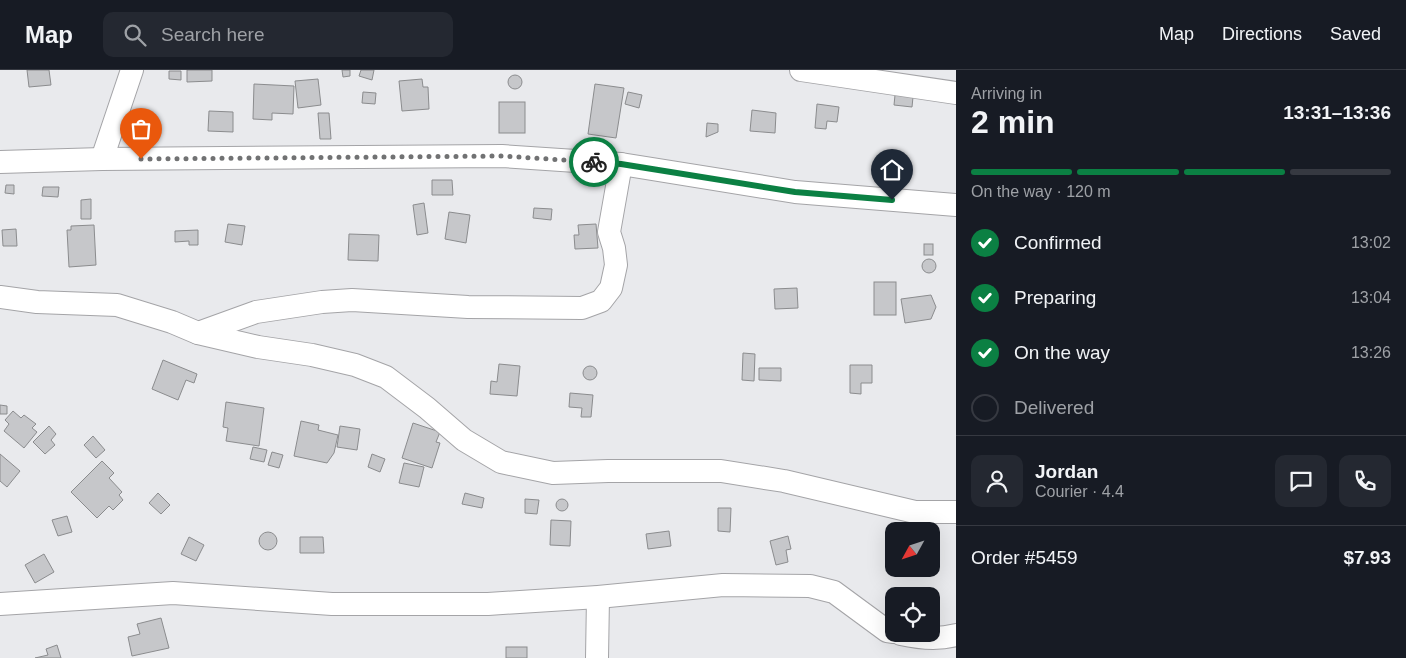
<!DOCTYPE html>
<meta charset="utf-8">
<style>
:root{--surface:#171b24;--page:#242831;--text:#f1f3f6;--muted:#9ea1a6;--line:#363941;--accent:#0b8043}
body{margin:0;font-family:Arial,sans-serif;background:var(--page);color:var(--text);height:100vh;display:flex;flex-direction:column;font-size:19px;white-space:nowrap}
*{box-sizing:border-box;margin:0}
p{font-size:16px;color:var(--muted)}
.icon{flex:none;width:28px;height:28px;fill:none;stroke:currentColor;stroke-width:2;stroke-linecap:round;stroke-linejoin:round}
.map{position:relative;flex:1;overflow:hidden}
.details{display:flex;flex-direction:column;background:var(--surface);width:450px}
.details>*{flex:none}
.needle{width:32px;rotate:230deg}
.fabs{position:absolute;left:885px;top:452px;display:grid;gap:10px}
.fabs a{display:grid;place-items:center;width:55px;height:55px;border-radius:10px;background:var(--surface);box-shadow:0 5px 20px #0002;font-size:25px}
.pin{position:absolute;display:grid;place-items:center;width:42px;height:42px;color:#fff;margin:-51px -21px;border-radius:50% 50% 50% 0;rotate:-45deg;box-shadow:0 0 5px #0007}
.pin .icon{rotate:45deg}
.courier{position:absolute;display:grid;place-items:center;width:50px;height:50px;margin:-25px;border:4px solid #0b8043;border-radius:50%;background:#fff;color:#222;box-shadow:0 1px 6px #0007}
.head em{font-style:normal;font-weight:600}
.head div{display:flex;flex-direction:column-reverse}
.head{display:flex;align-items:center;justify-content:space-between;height:85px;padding:0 15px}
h1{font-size:32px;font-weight:600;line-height:38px}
.bar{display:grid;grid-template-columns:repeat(4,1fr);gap:8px 5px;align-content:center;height:60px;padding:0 15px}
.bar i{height:6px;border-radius:4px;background:var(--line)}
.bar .active{background:var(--accent)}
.bar p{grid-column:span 4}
.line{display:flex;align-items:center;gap:12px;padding:0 15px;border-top:1px solid var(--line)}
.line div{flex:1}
.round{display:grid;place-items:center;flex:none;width:52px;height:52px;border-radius:10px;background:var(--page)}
ol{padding:0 15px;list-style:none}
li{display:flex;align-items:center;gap:15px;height:55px}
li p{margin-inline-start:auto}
li .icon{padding:5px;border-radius:50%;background:var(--accent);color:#fff;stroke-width:4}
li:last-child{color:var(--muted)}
li i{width:28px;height:28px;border:2px solid var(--line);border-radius:50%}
header{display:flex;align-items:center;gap:30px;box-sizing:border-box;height:70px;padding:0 25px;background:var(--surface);border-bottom:1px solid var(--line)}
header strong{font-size:24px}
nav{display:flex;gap:28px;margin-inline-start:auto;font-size:18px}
.search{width:350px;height:45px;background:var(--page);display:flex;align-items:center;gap:12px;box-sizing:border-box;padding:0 18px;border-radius:10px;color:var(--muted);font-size:19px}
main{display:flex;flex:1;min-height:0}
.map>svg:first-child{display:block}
</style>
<header>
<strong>Map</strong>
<div class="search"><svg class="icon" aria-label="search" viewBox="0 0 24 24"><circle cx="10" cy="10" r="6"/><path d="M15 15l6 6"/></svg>Search here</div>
<nav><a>Map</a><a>Directions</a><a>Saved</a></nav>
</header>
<main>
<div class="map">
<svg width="956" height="588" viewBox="0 0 956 588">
<rect width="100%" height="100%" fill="#e9eaed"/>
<g fill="#c6c7ca" stroke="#8b8c8e">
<polygon points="27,0 49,0 51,15 29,17"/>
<polygon points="187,0 212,0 212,11 187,12"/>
<polygon points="342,0 350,0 350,6 343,7"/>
<polygon points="361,0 374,0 372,10 359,6"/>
<polygon points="169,1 181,1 181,10 169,9"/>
<circle cx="515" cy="12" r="7"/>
<polygon points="318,9 321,35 298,38 295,11"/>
<polygon points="422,9 423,17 428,17 429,39 402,41 399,11"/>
<polygon points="254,14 294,16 293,44 272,43 272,50 253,49"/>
<polygon points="595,14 624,18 616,68 588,64"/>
<polygon points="363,22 376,23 375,34 362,33"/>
<polygon points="628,22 642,25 639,38 625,34"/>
<polygon points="895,25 913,27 912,37 894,35"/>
<rect x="499" y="32" width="26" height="31"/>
<polygon points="817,34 839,37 837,52 827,51 826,59 815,58"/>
<polygon points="752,40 776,43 775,63 750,61"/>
<polygon points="209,41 233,42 233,62 208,61"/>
<polygon points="318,43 329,43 331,69 320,69"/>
<polygon points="707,53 718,54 718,62 706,67"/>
<polygon points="432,110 452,110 453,125 432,125"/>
<polygon points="6,115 14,115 14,124 5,123"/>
<polygon points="43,117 59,117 58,127 42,126"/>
<polygon points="91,129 91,149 81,149 81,130"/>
<polygon points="424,133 428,163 417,165 413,135"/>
<polygon points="534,138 552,139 551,150 533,148"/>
<polygon points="449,142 470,145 466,173 445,169"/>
<polygon points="228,154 245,156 242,175 225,172"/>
<polygon points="596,154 598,178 575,179 574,165 579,165 578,155"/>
<polygon points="94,155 96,195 69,197 67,160 71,160 71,156"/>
<polygon points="16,159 17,176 3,176 2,160"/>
<polygon points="198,160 198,175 189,175 189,171 175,172 175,161"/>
<polygon points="349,164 379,165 378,191 348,190"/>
<rect x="924" y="174" width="9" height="11"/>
<circle cx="929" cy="196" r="7"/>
<rect x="874" y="212" width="22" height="33"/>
<polygon points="797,218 798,238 775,239 774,219"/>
<polygon points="931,225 936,237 931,249 905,253 901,229"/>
<polygon points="743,283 755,284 754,311 742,310"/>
<polygon points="163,290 197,304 194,313 186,310 178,330 152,319"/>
<polygon points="499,294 520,296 517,326 490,324 491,311 497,312"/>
<polygon points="850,295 872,295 872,313 861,313 861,324 850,323"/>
<circle cx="590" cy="303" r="7"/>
<polygon points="759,298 781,298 781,311 759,310"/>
<polygon points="570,323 593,325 591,347 581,347 582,338 569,337"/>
<polygon points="226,332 264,338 259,376 226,371 228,358 223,357"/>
<polygon points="0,335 7,336 7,344 0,344"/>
<polygon points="13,341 21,348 24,345 36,354 32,358 37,362 24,378 4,361 9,354 5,350"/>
<polygon points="301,351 319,355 318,360 338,365 334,383 327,393 294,386"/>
<polygon points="413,353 440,362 436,372 440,373 432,398 402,388"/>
<polygon points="49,356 56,364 51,370 55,375 45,384 33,372"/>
<polygon points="340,356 360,359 357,380 337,377"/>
<polygon points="93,366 105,380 96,388 84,375"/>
<polygon points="253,377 267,380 264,392 250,389"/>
<polygon points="272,382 283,385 279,398 268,395"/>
<polygon points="0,384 20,401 7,417 0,411"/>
<polygon points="372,384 385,389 380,402 368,397"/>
<polygon points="102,391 114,403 109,408 122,422 119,425 123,430 113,440 109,436 97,448 71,422"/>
<polygon points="404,393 424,397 419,417 399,413"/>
<polygon points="158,423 170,435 161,444 149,433"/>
<polygon points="465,423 484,428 482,438 462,434"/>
<circle cx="562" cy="435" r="6"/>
<polygon points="525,429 539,430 537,444 525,443"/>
<polygon points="718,438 731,438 730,462 718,461"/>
<polygon points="67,446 72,462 58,466 52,450"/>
<polygon points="551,450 571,451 570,476 550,475"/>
<polygon points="669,461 671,476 648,479 646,464"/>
<circle cx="268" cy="471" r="9"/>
<polygon points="788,466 791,479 786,480 788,492 776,495 770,471"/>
<polygon points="189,467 204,475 196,491 181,484"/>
<polygon points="300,467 323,467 324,483 300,483"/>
<polygon points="44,484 54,502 35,513 25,495"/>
<polygon points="161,548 169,578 132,586 128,567 140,564 137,554"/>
<polygon points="57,575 61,588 35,588 48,585 46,579"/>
<rect x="506" y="577" width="21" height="11"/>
</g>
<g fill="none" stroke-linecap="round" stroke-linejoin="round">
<defs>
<g id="minor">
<polyline points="801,0 956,23"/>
<polyline points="102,89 132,0"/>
<polyline points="0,92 102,89 502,86 621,94 795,122 956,135"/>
<polyline points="0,227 37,232 117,235 172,252 198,263 258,277 312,285 355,295 386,307 427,338 464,370 501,392 553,403 608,401 721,401 784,411 915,442 956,442"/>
<polyline points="198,263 256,242 322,232 352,230 468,237 582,238 601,231 611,218 616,195 614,178 609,162 621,94"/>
<polyline points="0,534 173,523 332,534 488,534 598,527 723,515 810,516 834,522 887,561 894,562"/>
<path d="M901,564C919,568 938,570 956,565"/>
<polyline points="597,588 598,527"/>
</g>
</defs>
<use href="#minor" stroke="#a4a4a7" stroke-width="24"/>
<use href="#minor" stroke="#fff" stroke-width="22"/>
</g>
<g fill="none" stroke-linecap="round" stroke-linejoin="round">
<polyline stroke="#717273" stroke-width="5" stroke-dasharray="0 9" points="141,89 502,86 594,92"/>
<polyline stroke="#0b8043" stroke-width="6" points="594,92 621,94 795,122 892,130"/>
</g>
</svg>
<div class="fabs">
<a><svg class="needle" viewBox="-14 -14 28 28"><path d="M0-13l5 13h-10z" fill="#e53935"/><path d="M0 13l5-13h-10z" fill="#9ea1a6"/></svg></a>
<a><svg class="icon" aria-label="locate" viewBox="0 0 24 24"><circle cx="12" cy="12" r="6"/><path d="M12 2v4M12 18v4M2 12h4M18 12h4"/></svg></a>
</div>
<div class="pin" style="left:141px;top:89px;background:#ea580c"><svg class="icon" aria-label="bag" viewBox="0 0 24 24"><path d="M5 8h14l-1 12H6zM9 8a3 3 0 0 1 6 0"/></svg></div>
<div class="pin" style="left:892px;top:130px;background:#1f2937"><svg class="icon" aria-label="home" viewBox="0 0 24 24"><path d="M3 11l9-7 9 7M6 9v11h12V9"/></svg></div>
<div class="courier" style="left:594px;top:92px"><svg class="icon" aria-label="bike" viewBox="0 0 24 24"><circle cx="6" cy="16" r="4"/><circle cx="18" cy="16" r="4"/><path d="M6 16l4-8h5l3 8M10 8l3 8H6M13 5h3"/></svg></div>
</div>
<section class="details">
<div class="head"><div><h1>2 min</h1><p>Arriving in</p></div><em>13:31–13:36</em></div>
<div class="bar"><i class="active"></i><i class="active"></i><i class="active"></i><i></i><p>On the way · 120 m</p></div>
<ol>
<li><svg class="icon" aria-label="check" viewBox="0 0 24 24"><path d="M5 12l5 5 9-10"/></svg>Confirmed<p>13:02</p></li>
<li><svg class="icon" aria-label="check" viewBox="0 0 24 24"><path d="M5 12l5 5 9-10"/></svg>Preparing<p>13:04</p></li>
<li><svg class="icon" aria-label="check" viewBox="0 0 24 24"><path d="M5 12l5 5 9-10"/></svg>On the way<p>13:26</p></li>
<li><i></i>Delivered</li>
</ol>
<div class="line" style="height:90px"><a class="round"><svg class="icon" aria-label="person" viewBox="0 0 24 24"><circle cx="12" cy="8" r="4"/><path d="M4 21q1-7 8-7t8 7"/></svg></a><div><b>Jordan</b><p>Courier · 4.4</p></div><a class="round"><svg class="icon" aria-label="chat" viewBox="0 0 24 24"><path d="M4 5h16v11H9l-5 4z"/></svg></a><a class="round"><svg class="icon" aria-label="phone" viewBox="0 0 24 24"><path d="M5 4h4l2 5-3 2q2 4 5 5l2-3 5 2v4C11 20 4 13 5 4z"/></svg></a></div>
<div class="line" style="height:65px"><div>Order #5459</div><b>$7.93</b></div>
</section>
</main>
